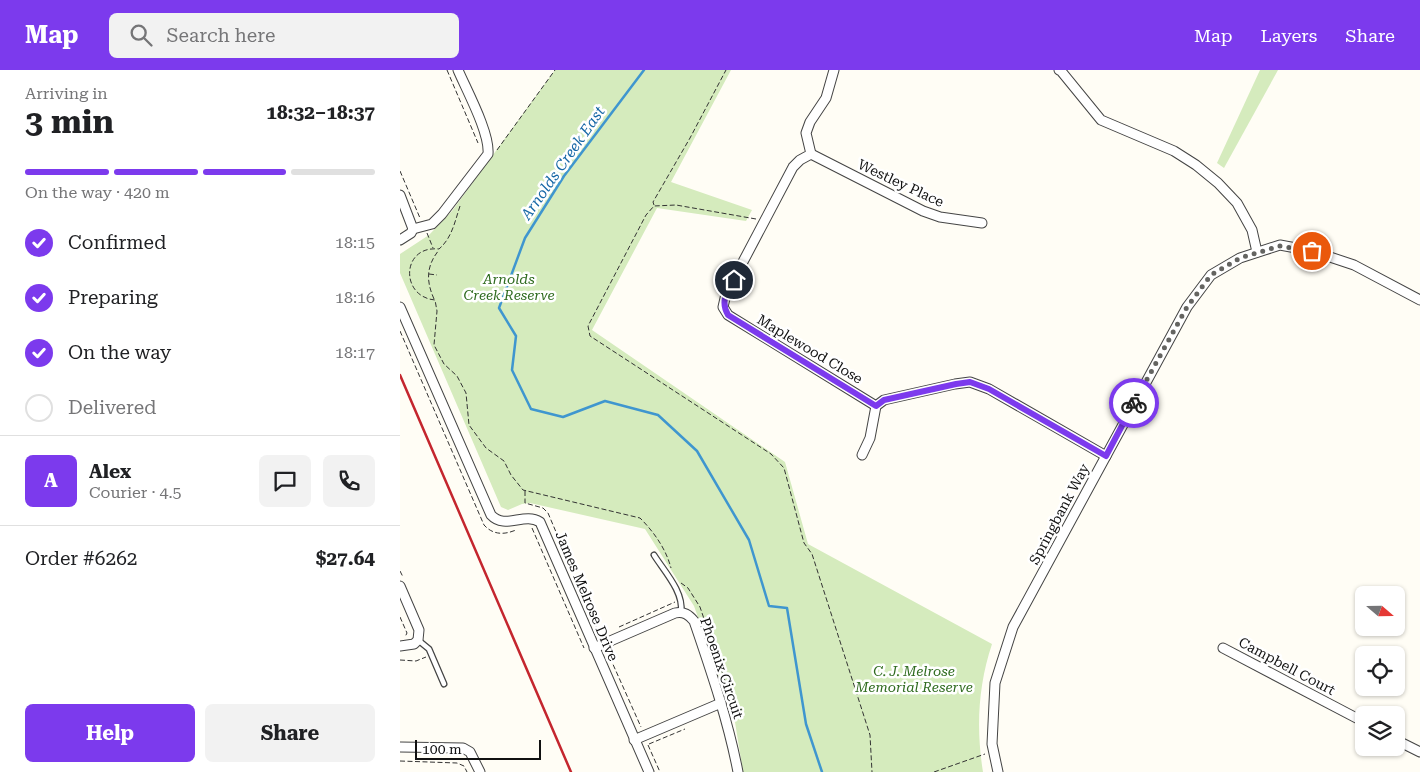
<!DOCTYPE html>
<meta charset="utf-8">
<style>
:root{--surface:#fff;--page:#f2f2f2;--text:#202124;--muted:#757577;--line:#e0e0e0;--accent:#7c3aed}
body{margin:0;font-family:"Roboto Serif",serif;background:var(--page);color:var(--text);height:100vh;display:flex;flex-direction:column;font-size:19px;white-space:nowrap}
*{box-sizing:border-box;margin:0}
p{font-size:16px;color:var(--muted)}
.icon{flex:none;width:28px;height:28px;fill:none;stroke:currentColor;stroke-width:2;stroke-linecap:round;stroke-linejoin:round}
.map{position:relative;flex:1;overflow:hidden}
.panel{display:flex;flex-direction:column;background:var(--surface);width:400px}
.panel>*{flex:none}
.needle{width:32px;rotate:110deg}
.controls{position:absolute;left:955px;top:516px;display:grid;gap:10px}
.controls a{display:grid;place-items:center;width:50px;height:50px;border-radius:8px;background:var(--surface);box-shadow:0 1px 4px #0004;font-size:25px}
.scale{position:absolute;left:15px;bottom:12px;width:126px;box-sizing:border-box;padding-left:5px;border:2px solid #111;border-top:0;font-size:14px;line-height:18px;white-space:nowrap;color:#111;-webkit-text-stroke:4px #fff;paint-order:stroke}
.pin{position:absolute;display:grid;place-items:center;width:42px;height:42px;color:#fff;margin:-21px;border:2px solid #fff;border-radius:50%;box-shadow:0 1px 5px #0007}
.courier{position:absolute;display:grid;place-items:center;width:50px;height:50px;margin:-25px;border:4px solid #7c3aed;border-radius:50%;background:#fff;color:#222;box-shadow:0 1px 6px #0007}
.head em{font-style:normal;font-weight:700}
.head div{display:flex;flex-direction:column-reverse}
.head{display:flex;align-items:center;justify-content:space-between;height:85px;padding:0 25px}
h1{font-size:32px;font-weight:700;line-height:38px}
.bar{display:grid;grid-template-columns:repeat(4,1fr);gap:8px 5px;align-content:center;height:60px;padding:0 25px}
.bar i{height:6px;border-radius:4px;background:var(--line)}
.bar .active{background:var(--accent)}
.bar p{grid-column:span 4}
.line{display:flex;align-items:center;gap:12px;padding:0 25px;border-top:1px solid var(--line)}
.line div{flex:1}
.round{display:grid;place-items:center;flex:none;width:52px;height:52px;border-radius:8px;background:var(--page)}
ol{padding:0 25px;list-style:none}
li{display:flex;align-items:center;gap:15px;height:55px}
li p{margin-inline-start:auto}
li .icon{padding:5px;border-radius:50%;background:var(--accent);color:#fff;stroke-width:4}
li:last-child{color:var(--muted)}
li i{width:28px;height:28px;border:2px solid var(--line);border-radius:50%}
.button{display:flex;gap:10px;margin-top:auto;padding:10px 25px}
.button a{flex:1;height:58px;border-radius:8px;background:var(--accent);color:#fff;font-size:20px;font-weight:700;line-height:58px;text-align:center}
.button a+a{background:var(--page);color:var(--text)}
header{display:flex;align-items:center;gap:30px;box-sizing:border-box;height:70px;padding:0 25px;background:var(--accent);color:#fff}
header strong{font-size:24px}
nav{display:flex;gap:28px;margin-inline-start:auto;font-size:18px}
.search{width:350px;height:45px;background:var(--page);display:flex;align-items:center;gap:12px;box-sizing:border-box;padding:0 18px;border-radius:8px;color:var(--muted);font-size:19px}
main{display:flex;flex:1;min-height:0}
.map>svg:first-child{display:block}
</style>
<header>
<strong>Map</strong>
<div class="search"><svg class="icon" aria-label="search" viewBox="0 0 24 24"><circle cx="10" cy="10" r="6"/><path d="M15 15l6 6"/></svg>Search here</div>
<nav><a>Map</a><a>Layers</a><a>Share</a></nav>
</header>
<main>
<section class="panel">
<div class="head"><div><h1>3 min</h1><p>Arriving in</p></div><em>18:32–18:37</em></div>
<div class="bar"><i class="active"></i><i class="active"></i><i class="active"></i><i></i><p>On the way · 420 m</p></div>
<ol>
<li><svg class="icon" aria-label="check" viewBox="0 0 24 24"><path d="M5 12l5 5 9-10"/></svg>Confirmed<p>18:15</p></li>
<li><svg class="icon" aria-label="check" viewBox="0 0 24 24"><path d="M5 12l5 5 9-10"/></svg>Preparing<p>18:16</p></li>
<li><svg class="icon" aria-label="check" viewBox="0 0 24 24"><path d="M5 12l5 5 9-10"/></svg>On the way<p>18:17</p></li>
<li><i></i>Delivered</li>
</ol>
<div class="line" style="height:90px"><b class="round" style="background:var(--accent);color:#fff">A</b><div><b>Alex</b><p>Courier · 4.5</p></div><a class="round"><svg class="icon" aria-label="chat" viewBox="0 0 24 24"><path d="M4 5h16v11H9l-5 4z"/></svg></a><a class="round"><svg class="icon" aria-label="phone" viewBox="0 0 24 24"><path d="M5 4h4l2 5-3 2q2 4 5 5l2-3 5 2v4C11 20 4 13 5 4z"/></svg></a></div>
<div class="line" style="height:65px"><div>Order #6262</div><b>$27.64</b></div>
<div class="button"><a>Help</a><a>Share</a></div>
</section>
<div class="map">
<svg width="1020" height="702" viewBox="0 0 1020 702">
<rect width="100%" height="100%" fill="#fffdf5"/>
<g fill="#d5ebbd">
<path d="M155,0H331L271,112L352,140L346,151L257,138L192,260L385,392L408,474L592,574C578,616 576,659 583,702H343L335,652L294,536L245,459L130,433L122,434L108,440L101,437L0,203V184L29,165L52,141Z"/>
<polygon points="860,0 878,0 824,98 817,93"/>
</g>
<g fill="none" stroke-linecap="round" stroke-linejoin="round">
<polyline stroke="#3f96cf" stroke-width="2.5" points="244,0 164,106 125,168 99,238 116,266 112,300 131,339 163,347 205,331 258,345 297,381 349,470 369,536 387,538 406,654 422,702"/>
<defs>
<g id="service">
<path d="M254,485C264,501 284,522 281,542"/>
<polyline points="18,570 29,579 44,614"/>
</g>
<g id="minor">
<polyline points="434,0 426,28 410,52 406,63 411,84 400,90 393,97 326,224 323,237 328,245 476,336 484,330 555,314 570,312 589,319 706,386"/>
<polyline points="659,0 661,1 701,50 774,81 796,95 818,113 837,133 852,160 857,182"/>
<polyline points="411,84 523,141 540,147 582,153"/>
<polyline points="0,125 13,159 11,163 0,170"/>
<path d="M13,159L32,154L42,144L88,84C90,63 67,21 58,0"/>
<path d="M0,237L91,445C105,460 124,442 140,452L249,702"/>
<polyline points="462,385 470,368 476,336"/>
<polyline points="0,516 19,560 18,570 14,574 0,576"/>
<path d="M194,578L275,543C284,541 289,545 294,551C311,601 328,650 338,702"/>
<polyline points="823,578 964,652"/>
<polyline points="234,670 321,633"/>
<polyline points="996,670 1020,682"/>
<polyline points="0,677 63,678 70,682 80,702"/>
<polyline points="598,702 592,674 595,613 613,557 787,237 811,205 840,188 880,175 912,181 954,195 1020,230"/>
</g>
</defs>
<use href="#service" stroke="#444" stroke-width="7"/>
<use href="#minor" stroke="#444" stroke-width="11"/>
<g stroke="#333" stroke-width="1" stroke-dasharray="5 2.5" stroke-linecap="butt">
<polyline points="47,0 78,73"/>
<polyline points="97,80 155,0"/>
<polyline points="0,101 20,148"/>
<polyline points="254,135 253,132 290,68 326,0"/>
<path d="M60,136C55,151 52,168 39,179C1,175 0,227 35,230L37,241L34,275L44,294L57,306L66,323L69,355L86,378L104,391L111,405L123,420L240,448C254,462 266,479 271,498"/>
<polyline points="356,149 276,135 254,136 246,145 188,256 190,266 371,384 384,398 404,473 412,484 470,665 472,702"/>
<polyline points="27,163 33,178"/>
<polyline points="29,204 37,205"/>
<path d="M34,229C26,211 26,196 39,180"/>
<path d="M0,261L84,455C93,465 104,465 116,460"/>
<polyline points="125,421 125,433 143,438 148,443 200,566"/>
<polyline points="132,458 184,578"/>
<polyline points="0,501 3,507"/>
<polyline points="281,513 288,518 300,537 335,640 335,649"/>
<polyline points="0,547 7,563 5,567"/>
<polyline points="219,557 275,532"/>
<polyline points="207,581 241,657"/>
<polyline points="0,590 16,591 26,587"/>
<polyline points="249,674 285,659"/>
<polyline points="248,675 260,702"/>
<polyline points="0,691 57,693 64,696 67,702"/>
<polyline points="534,702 585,684"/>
</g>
<use href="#service" stroke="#fff" stroke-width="4.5"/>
<use href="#minor" stroke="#fff" stroke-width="9"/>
<polyline stroke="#c4262e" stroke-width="2.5" points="0,305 171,702"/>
</g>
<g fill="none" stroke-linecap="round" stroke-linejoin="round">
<polyline stroke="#646461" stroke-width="5" stroke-dasharray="0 9" points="734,333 787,237 811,205 840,188 880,176 912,181"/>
<path stroke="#7c3aed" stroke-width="6" d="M334,210C327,222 320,231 328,245L476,336L484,330L556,314L570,312L589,319L706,386L734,333"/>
</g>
<g text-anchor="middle" stroke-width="5" stroke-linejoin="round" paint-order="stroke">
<g font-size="14" fill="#111" stroke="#fff">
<text transform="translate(501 113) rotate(25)" y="5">Westley Place</text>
<text transform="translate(410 279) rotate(31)" y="5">Maplewood Close</text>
<text transform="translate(659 444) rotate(-62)" y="5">Springbank Way</text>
<text transform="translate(187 526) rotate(67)" y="5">James Melrose Drive</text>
<text transform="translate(887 596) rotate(28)" y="5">Campbell Court</text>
<text transform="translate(322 598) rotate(71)" y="5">Phoenix Circuit</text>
</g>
<g font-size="14" font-style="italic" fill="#2f6b1f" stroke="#fff">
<text x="109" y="214">Arnolds<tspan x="109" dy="16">Creek Reserve</tspan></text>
<text x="514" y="606">C. J. Melrose<tspan x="514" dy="16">Memorial Reserve</tspan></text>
</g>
<g font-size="15" font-style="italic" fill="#1768a6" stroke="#fff">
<text transform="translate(163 93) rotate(-55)" y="5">Arnolds Creek East</text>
</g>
</g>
</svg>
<div class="controls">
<a><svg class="needle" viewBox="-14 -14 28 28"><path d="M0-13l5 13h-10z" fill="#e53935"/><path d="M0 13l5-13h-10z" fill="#757577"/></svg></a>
<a><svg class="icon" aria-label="locate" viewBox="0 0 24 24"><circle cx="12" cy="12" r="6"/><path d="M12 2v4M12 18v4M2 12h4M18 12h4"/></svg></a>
<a><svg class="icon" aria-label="layers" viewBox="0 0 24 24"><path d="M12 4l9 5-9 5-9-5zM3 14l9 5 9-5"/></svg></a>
</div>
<div class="scale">100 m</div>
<div class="pin" style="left:912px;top:181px;background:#ea580c"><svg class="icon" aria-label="bag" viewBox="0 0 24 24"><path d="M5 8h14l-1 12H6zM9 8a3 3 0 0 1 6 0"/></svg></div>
<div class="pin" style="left:334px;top:210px;background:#1f2937"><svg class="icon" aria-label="home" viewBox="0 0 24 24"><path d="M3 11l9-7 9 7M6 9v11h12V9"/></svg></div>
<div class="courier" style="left:734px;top:333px"><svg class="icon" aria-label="bike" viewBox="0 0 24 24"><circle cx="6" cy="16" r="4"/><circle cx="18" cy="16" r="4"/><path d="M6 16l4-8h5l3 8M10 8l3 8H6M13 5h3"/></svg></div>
</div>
</main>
